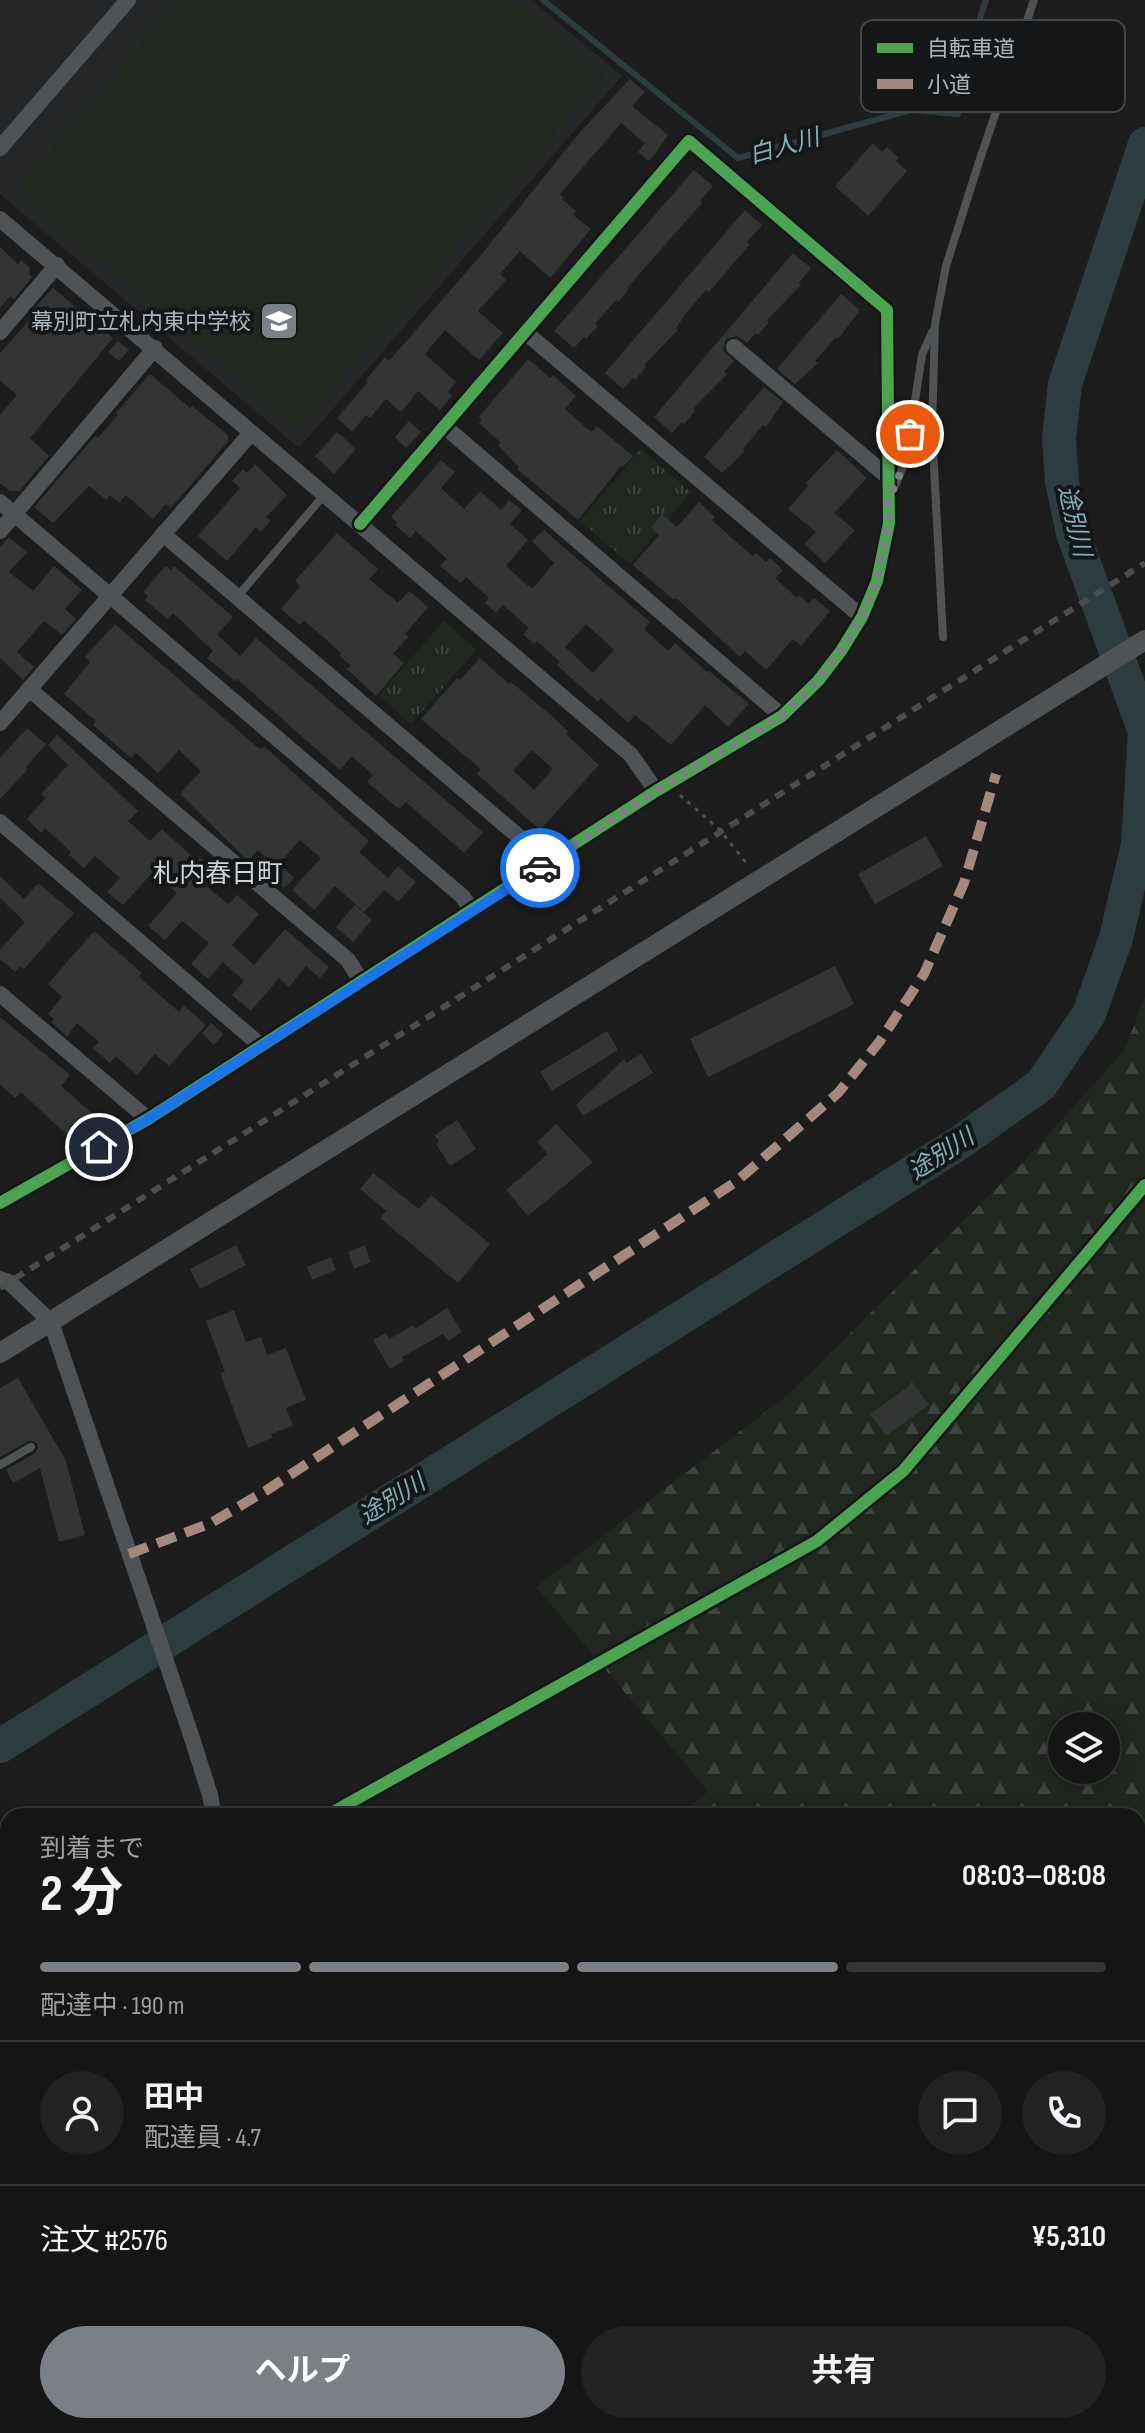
<!DOCTYPE html>
<html lang="ja">
<meta charset="utf-8">
<style>
:root{--surface:#151515;--page:#222;--text:#f1f3f6;--muted:#9d9fa0;--line:#343434;--accent:#7a8085}
body{margin:0;font-family:"Sofia Sans Condensed","Noto Sans JP",sans-serif;background:var(--page);color:var(--text);height:100vh;display:flex;flex-direction:column;font-size:30px;white-space:nowrap}
*{box-sizing:border-box;margin:0}
p{font-size:26px;color:var(--muted)}
.icon{flex:none;width:44px;height:44px;fill:none;stroke:currentColor;stroke-width:2;stroke-linecap:round;stroke-linejoin:round}
.map{position:relative;flex:1;overflow:hidden}
.drawer{position:absolute;left:0px;top:1808px;width:1146px;height:626px;display:flex;flex-direction:column;background:var(--surface);border-radius:24px 24px 0 0;box-shadow:0 4px 20px #0003,0 0 0 2px var(--line)}
.drawer>*{flex:none}
.buttons{position:absolute;left:1048px;top:1712px;display:grid;gap:16px}
.buttons a{display:grid;place-items:center;width:72px;height:72px;border-radius:50%;background:var(--surface);box-shadow:0 4px 20px #0003,0 0 0 2px var(--line);font-size:40px}
.pin{position:absolute;display:grid;place-items:center;width:68px;height:68px;color:#fff;margin:-34px;border:4px solid #fff;border-radius:50%;box-shadow:0 2px 8px #0007}
.courier{position:absolute;display:grid;place-items:center;width:80px;height:80px;margin:-40px;border:6px solid #1a73e8;border-radius:50%;background:#fff;color:#222;box-shadow:0 2px 10px #0007}
.summary em{font-style:normal;font-weight:700}
.summary div{display:flex;flex-direction:column-reverse}
.summary{display:flex;align-items:center;justify-content:space-between;height:136px;padding:0 40px}
h1{font-size:52px;font-weight:700;line-height:60px}
.bar{display:grid;grid-template-columns:repeat(4,1fr);gap:12px 8px;align-content:center;height:96px;padding:0 40px}
.bar i{height:10px;border-radius:6px;background:var(--line)}
.bar .selected{background:var(--accent)}
.bar p{grid-column:span 4}
.line{display:flex;align-items:center;gap:20px;padding:0 40px;border-top:2px solid var(--line)}
.line div{flex:1}
.round{display:grid;place-items:center;flex:none;width:84px;height:84px;border-radius:42px;background:var(--page)}
.action{display:flex;gap:16px;margin-top:auto;padding:16px 40px}
.action a{flex:1;height:92px;border-radius:48px;background:var(--accent);color:#fff;font-size:32px;font-weight:700;line-height:92px;text-align:center}
.action a+a{background:var(--page);color:var(--text)}
.map>svg:first-child{display:block}
</style>
<div class="map">
<svg width="1145" height="2433" viewBox="0 0 1145 2433">
<defs>
<pattern id="forest-firs" width="22" height="20" patternUnits="userSpaceOnUse" patternTransform="scale(2)"><rect width="22" height="20" fill="#20271f"/><path d="M5 1l3.5 6h-7zM16 11l3.5 6h-7z" fill="#3e443e"/></pattern>
<pattern id="park-tufts" width="24" height="20" patternUnits="userSpaceOnUse" patternTransform="scale(2)"><rect width="24" height="20" fill="#20271f"/><path d="M3 7l-1-3M5 7V3M7 7l1-3M15 17l-1-3M17 17v-4M19 17l1-3" fill="none" stroke="#3e443e"/></pattern>
</defs>
<rect width="100%" height="100%" fill="#1c1c1c"/>
<g fill="#252628">
<polygon points="0,0 531,0 622,76 299,448 0,194"/>
<polygon points="1145,2187 1145,2433 1040,2433 1031,2426 1138,2426 1138,2190"/>
</g>
<g fill="#20271f">
<polygon points="178,0 512,0 604,76 297,429 17,190"/>
<polygon points="1145,2208 1145,2404 1138,2398 1138,2212"/>
</g>
<g fill="url(#forest-firs)" fill-rule="evenodd">
<path d="M1145,997V2044L1138,2053V1816H680L708,1791L536,1587L789,1394L1028,1157L1124,1051ZM1062,1726H1106V1770H1062Z"/>
<polygon points="8,2165 8,2426 553,2426 560,2433 0,2433 0,2168"/>
</g>
<g fill="url(#park-tufts)">
<polygon points="641,449 691,492 630,564 580,521"/>
<polygon points="444,621 476,650 411,724 379,695"/>
</g>
<g fill="none" stroke-linecap="round" stroke-linejoin="round">
<polyline stroke="#2d3d3f" stroke-width="6" points="543,0 738,158 911,110 958,114 978,56 974,37 986,0"/>
<polyline stroke="#2d3d3f" stroke-width="34" points="0,1746 959,1143 1041,1085 1089,1014 1116,938 1138,844 1145,732 1073,533 1062,482 1059,438 1065,384 1145,144"/>
</g>
<g fill="#333434" fill-rule="evenodd">
<polygon points="630,79 645,92 632,106 668,135 658,150 649,161 638,152 645,143 621,123 560,194 563,197 562,199 576,211 573,215 591,229 550,278 520,251 500,274 506,280 478,311 503,333 479,360 445,330 425,354 456,382 448,392 452,396 440,410 418,391 401,412 386,399 370,418 366,415 352,432 337,418 368,382 366,380 385,357 389,361 481,255 581,131"/>
<polygon points="873,143 882,152 887,147 899,158 896,161 907,171 868,216 835,186"/>
<polygon points="694,170 713,186 700,201 702,203 627,288 629,289 618,302 616,300 595,324 598,326 586,339 584,337 574,348 554,331"/>
<polygon points="745,210 762,225 747,242 750,244 709,292 706,290 687,312 676,328 678,330 644,365 646,367 635,380 633,378 623,389 605,373"/>
<polygon points="0,247 18,264 21,260 30,268 29,274 32,277 14,299 10,296 0,308"/>
<polygon points="793,253 811,268 799,283 801,285 767,320 769,322 758,335 756,333 747,343 737,336 726,339 723,350 734,361 724,372 727,374 693,409 695,411 684,424 682,422 672,433 654,417"/>
<polygon points="53,288 113,338 30,438 49,456 19,491 10,491 0,483 0,415 17,395 0,380 0,353 33,316 30,313"/>
<polygon points="841,294 860,310 838,339 836,337 815,361 818,363 795,384 777,369"/>
<polygon points="118,341 129,350 119,361 108,352"/>
<polygon points="528,359 550,378 553,375 576,396 565,409 591,432 597,426 633,456 623,467 621,466 578,520 517,469 519,467 498,445 500,442 479,423 482,420 479,417"/>
<polygon points="150,374 190,408 192,406 228,435 228,441 171,508 166,504 153,519 126,495 119,503 110,495 106,500 89,486 53,523 34,507 95,436 98,438 118,415 116,413"/>
<polygon points="764,387 783,402 766,427 763,425 743,449 745,451 722,473 704,457"/>
<polygon points="409,421 421,432 406,448 395,437"/>
<polygon points="337,432 356,449 334,474 315,456"/>
<polygon points="837,450 867,478 834,513 855,530 825,563 805,544 816,532 788,509 808,486 806,483"/>
<path d="M441,460L455,472L441,488L464,509L480,491L501,510L509,500L522,510L510,524L528,540L506,566L527,585L533,588L554,563L532,541L544,530L650,622L644,629L668,651L675,643L707,672L709,671L749,704L728,727L705,705L671,745L635,715L628,723L601,698L598,702L557,665L560,662L537,641L534,644L523,634L529,628L503,605L496,613L485,603L489,598L466,577L461,583L440,566L447,559L416,531L410,538L395,525L397,522L391,517ZM586,624L614,650L593,673L565,647Z"/>
<polygon points="255,464 287,495 266,517 271,520 261,532 256,527 227,561 198,536 240,488 232,481 243,469 247,473"/>
<polygon points="699,502 715,517 712,520 752,556 756,553 766,562 770,558 783,570 775,578 797,598 799,595 809,604 814,598 830,611 801,646 793,639 766,670 745,651 740,657 676,598 674,600 633,565 659,535 651,527 662,514 677,527"/>
<polygon points="337,533 378,569 369,579 398,603 409,591 428,607 405,634 408,637 393,654 404,663 376,696 347,669 351,666 339,655 341,653 304,620 300,625 281,609 300,586 295,581"/>
<polygon points="9,537 27,552 9,572 33,591 54,566 82,590 65,609 76,619 62,635 44,621 17,652 34,667 23,680 0,658 0,547"/>
<polygon points="166,566 171,570 174,566 233,617 217,634 240,656 256,638 483,832 464,853 406,802 399,809 367,782 373,775 352,756 340,770 237,679 235,681 207,658 213,651 173,613 167,619 145,600 148,596 143,592"/>
<polygon points="115,624 256,746 262,749 264,746 369,841 359,852 388,878 398,866 416,882 398,902 384,890 364,912 335,886 314,910 292,890 321,858 300,840 276,867 258,850 248,861 180,794 201,771 179,750 158,773 136,753 131,758 93,725 96,721 64,694 90,662 85,657"/>
<path d="M480,658L509,684L511,682L552,716L568,731L566,734L599,765L540,830L477,774L481,769L421,719L457,678L460,680ZM532,750L553,769L534,790L513,770Z"/>
<polygon points="27,728 46,744 26,767 28,769 0,799 0,758"/>
<polygon points="57,735 138,811 128,821 150,841 162,829 197,861 200,858 213,869 210,874 214,877 206,886 228,904 237,895 259,914 232,945 254,965 285,929 329,967 320,978 306,966 289,987 279,978 251,1011 232,995 244,981 223,962 208,979 191,964 209,943 182,921 165,940 148,926 177,893 153,872 123,905 107,892 120,878 95,856 84,868 69,855 71,852 45,828 41,833 27,819 46,798 41,794 68,765 48,745"/>
<polygon points="926,836 943,866 875,904 858,874"/>
<polygon points="282,866 294,878 284,888 272,878"/>
<polygon points="0,876 24,899 38,883 74,913 24,969 20,966 15,972 0,959 0,950 25,922 0,898"/>
<polygon points="355,905 372,920 353,942 336,927"/>
<polygon points="94,931 142,973 139,977 179,1012 184,1006 206,1025 169,1066 155,1054 137,1075 116,1056 110,1063 93,1048 99,1042 77,1023 67,1036 51,1022 54,1019 48,1014 62,997 48,984"/>
<polygon points="835,966 854,1004 708,1077 690,1039"/>
<polygon points="0,1017 70,1075 61,1086 94,1115 72,1140 21,1092 15,1098 0,1084"/>
<polygon points="211,1023 223,1034 214,1045 202,1033"/>
<polygon points="607,1031 618,1050 552,1091 540,1072"/>
<polygon points="641,1054 653,1073 583,1116 576,1105 624,1059 626,1063"/>
<polygon points="457,1120 476,1149 450,1166 436,1144 439,1142 435,1135"/>
<polygon points="556,1124 593,1162 528,1216 506,1190 548,1154 537,1142"/>
<polygon points="373,1173 419,1209 431,1195 490,1244 458,1283 380,1218 386,1211 360,1189"/>
<polygon points="236,1245 246,1265 200,1289 190,1269"/>
<polygon points="365,1245 371,1262 354,1269 348,1252"/>
<polygon points="331,1257 336,1270 312,1280 307,1267"/>
<polygon points="447,1308 462,1332 448,1341 443,1334 402,1357 404,1361 390,1369 373,1340 386,1333 389,1339 413,1325 415,1329"/>
<polygon points="234,1310 246,1342 261,1337 267,1355 286,1348 306,1400 286,1408 293,1426 271,1434 272,1438 248,1448 220,1373 225,1372 206,1321"/>
<polygon points="18,1378 66,1461 85,1535 59,1542 40,1468 13,1483 6,1470 35,1453 38,1448 37,1443 30,1440 0,1457 0,1388"/>
<polygon points="913,1383 929,1405 886,1436 870,1414"/>
</g>
<g fill="none" stroke-linecap="round" stroke-linejoin="round">
<polyline stroke="#4c4e50" stroke-width="3" stroke-dasharray="4 6" stroke-linecap="butt" points="680,795 721,831 747,864"/>
<g stroke="#505355" stroke-width="8">
<polyline points="894,488 906,460 922,355 932,332"/>
<polyline points="237,597 319,501"/>
<polyline points="943,637 932,428 935,324 946,266 979,162 1034,0"/>
<polyline points="0,1465 31,1447"/>
</g>
<g stroke="#505355" stroke-width="16">
<polyline points="0,148 128,0"/>
<polyline points="0,219 631,755 656,791"/>
<polyline points="0,332 57,265"/>
<polyline points="525,332 862,617"/>
<polyline points="734,347 888,477"/>
<polyline points="444,426 782,716"/>
<polyline points="0,502 462,896 472,910"/>
<polyline points="0,531 155,348"/>
<polyline points="163,534 531,847 542,867"/>
<polyline points="29,689 348,960 361,981"/>
<polyline points="0,723 251,433"/>
<polyline points="0,822 260,1045"/>
<polyline points="0,994 148,1119"/>
<polyline points="0,1203 148,1119 656,791 782,716 818,681 841,651 862,617 877,581 889,523 887,310 689,141 360,524"/>
<polyline points="0,1279 9,1282 51,1322 191,1735 210,1795 214,1816"/>
<polyline points="326,1816 817,1541 903,1471 1145,1185"/>
<polyline points="0,2149 8,2146"/>
<polyline points="0,2227 8,2209"/>
<polyline points="1013,2426 1022,2433"/>
<polyline points="163,2433 169,2426"/>
</g>
<polyline stroke="#505355" stroke-width="20" points="0,1353 1145,640"/>
<polyline stroke="#4b4d4d" stroke-width="6" stroke-dasharray="10 8" stroke-linecap="butt" points="0,1288 1145,563"/>
<polyline stroke="#a5887d" stroke-width="10" stroke-dasharray="20 10" stroke-linecap="butt" points="129,1554 211,1523 267,1490 737,1181 838,1093 880,1041 924,974 964,883 996,774"/>
<defs>
<g id="cycleway">
<polyline points="0,1203 148,1119 656,791 782,716 818,681 841,651 862,617 877,581 889,523 887,310 689,141 360,524"/>
<polyline points="326,1816 817,1541 903,1471 1145,1185"/>
</g>
</defs>
<use href="#cycleway" stroke="#151618" stroke-width="17"/>
<use href="#cycleway" stroke="#4ca352" stroke-width="12"/>
</g>
<g fill="none" stroke-linecap="round" stroke-linejoin="round">
<polyline stroke="#7a8085" stroke-width="8" stroke-dasharray="0 14.4" points="540,868 656,791 782,716 818,681 841,651 862,617 877,581 889,523 888,501 906,460 910,434"/>
<polyline stroke="#1a73e8" stroke-width="10" points="99,1147 148,1119 540,868"/>
</g>
<defs>
<symbol id="school-square" viewBox="-11 -11 22 22"><rect x="-9" y="-9" width="18" height="18" rx="4" fill="#7a8085" stroke="#151618"/><path d="M0-5L7-2L0 1L-7-2ZM-4 1L0 2.5L4 1V4Q0 6-4 4Z" fill="#fff"/></symbol>
</defs>
<g fill-rule="evenodd">
<use href="#school-square" x="257" y="299" width="44" height="44"/>
</g>
<g text-anchor="middle" stroke-width="8" stroke-linejoin="round" paint-order="stroke">
<g font-size="22" fill="#acb6bd" stroke="#151618" text-anchor="end">
<text x="251" y="329">幕別町立札内東中学校</text>
</g>
<g font-size="24" font-style="italic" fill="#82b0ba" stroke="#151618">
<text transform="translate(784 146) rotate(-16)" y="8">白人川</text>
<text transform="translate(1075 521) rotate(77)" y="8">途別川</text>
<text transform="translate(941 1154) rotate(-33)" y="8">途別川</text>
<text transform="translate(392 1499) rotate(-32)" y="8">途別川</text>
</g>
<g font-size="26" fill="#ced4d9" stroke="#151618">
<text x="218" y="882">札内春日町</text>
</g>
</g>
<rect x="861" y="20" width="264" height="92" rx="12" fill="#151618" stroke="#42464a" stroke-width="2"/>
<rect x="877" y="43" width="36" height="10" fill="#4ca352"/>
<rect x="877" y="79" width="36" height="10" fill="#a5887d"/>
<g font-size="22" fill="#acb6bd">
<text x="927" y="56">自転車道</text>
<text x="927" y="92">小道</text>
</g>
</svg>
<div class="buttons">
<a><svg class="icon" aria-label="layers" viewBox="0 0 24 24"><path d="M12 4l9 5-9 5-9-5zM3 14l9 5 9-5"/></svg></a>
</div>
<div class="pin" style="left:910px;top:434px;background:#ea580c"><svg class="icon" aria-label="bag" viewBox="0 0 24 24"><path d="M5 8h14l-1 12H6zM9 8a3 3 0 0 1 6 0"/></svg></div>
<div class="pin" style="left:99px;top:1147px;background:#1f2937"><svg class="icon" aria-label="home" viewBox="0 0 24 24"><path d="M3 11l9-7 9 7M6 9v11h12V9"/></svg></div>
<div class="courier" style="left:540px;top:868px"><svg class="icon" aria-label="car" viewBox="0 0 24 24"><path d="M5 17H2v-5l4-1 3-4h7l3 4 3 1v5h-3M9 17h6M6 11h13"/><circle cx="7" cy="17" r="2"/><circle cx="17" cy="17" r="2"/></svg></div>
<section class="drawer">
<div class="summary"><div><h1>2 分</h1><p>到着まで</p></div><em>08:03–08:08</em></div>
<div class="bar"><i class="selected"></i><i class="selected"></i><i class="selected"></i><i></i><p>配達中 · 190 m</p></div>
<div class="line" style="height:144px"><a class="round"><svg class="icon" aria-label="person" viewBox="0 0 24 24"><circle cx="12" cy="8" r="4"/><path d="M4 21q1-7 8-7t8 7"/></svg></a><div><b>田中</b><p>配達員 · 4.7</p></div><a class="round"><svg class="icon" aria-label="chat" viewBox="0 0 24 24"><path d="M4 5h16v11H9l-5 4z"/></svg></a><a class="round"><svg class="icon" aria-label="phone" viewBox="0 0 24 24"><path d="M5 4h4l2 5-3 2q2 4 5 5l2-3 5 2v4C11 20 4 13 5 4z"/></svg></a></div>
<div class="line" style="height:104px"><div>注文 #2576</div><b>¥5,310</b></div>
<div class="action"><a>ヘルプ</a><a>共有</a></div>
</section>
</div>
